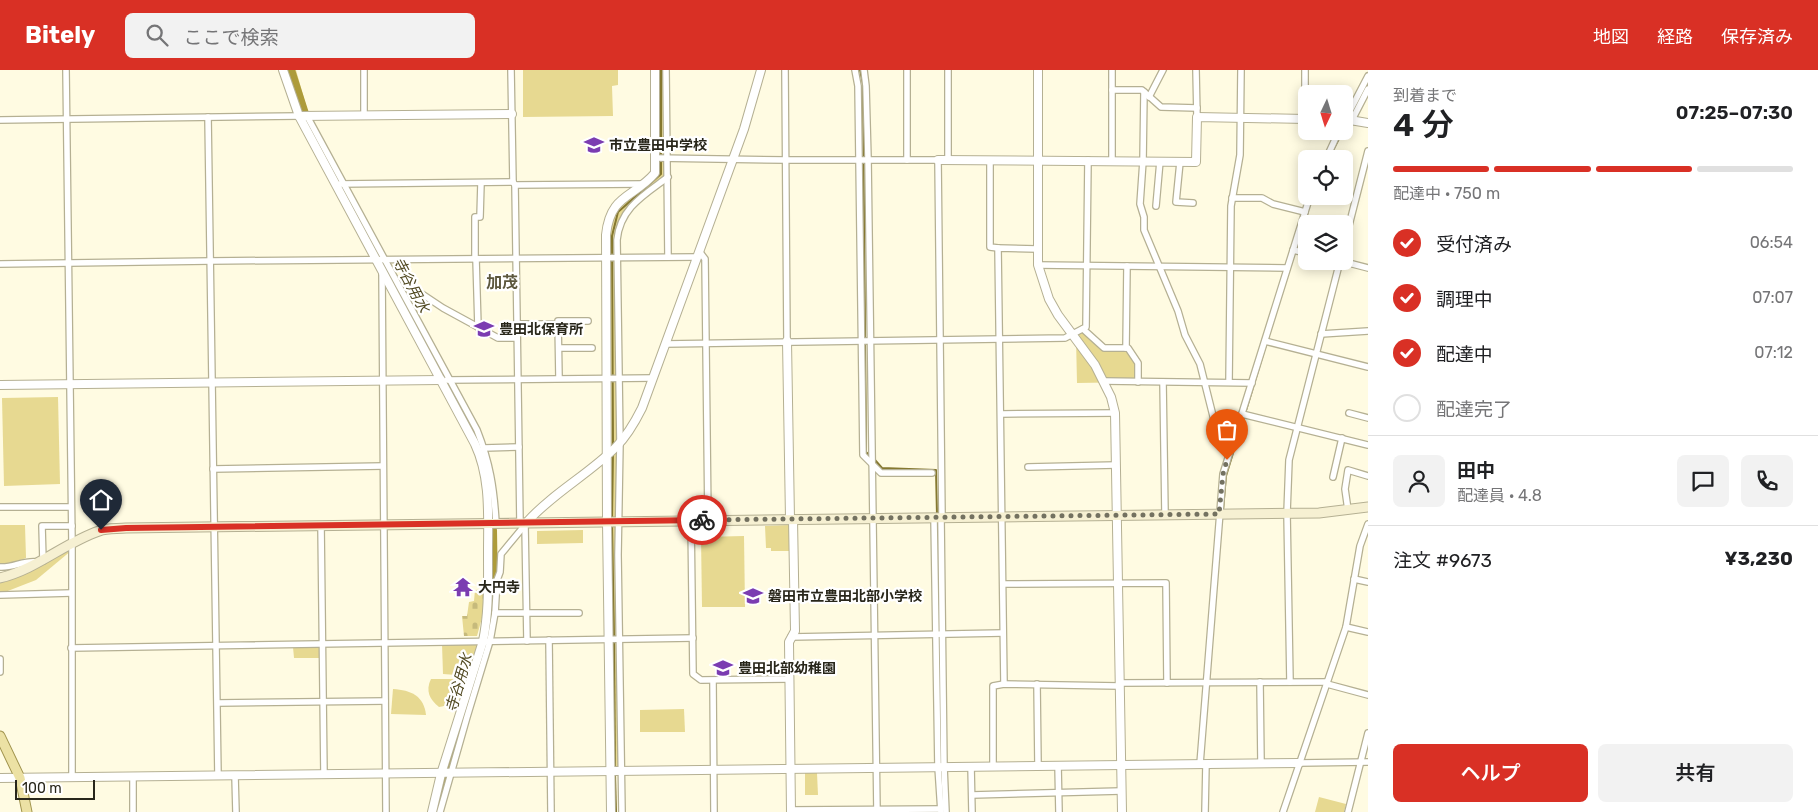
<!DOCTYPE html>
<html lang="ja">
<meta charset="utf-8">
<style>
:root{--surface:#fff;--page:#f2f2f2;--text:#202124;--muted:#757577;--line:#e0e0e0;--accent:#d93025}
body{margin:0;font-family:Rubik,"Noto Sans JP",sans-serif;background:var(--page);color:var(--text);height:100vh;display:flex;flex-direction:column;font-size:19px;white-space:nowrap}
*{box-sizing:border-box;margin:0}
p{font-size:16px;color:var(--muted)}
.icon{flex:none;width:28px;height:28px;fill:none;stroke:currentColor;stroke-width:2;stroke-linecap:round;stroke-linejoin:round}
.map{position:relative;flex:1;overflow:hidden}
.panel{display:flex;flex-direction:column;background:var(--surface);width:450px}
.panel>*{flex:none}
.needle{width:32px;rotate:184deg}
.controls{position:absolute;left:1298px;top:15px;display:grid;gap:10px}
.controls a{display:grid;place-items:center;width:55px;height:55px;border-radius:8px;background:var(--surface);box-shadow:0 2px 12px #0003;font-size:25px}
.scale{position:absolute;left:15px;bottom:12px;width:80px;box-sizing:border-box;padding-left:5px;border:2px solid #28261a;border-top:0;font-size:14px;line-height:18px;white-space:nowrap;color:#28261a;-webkit-text-stroke:4px #fff;paint-order:stroke}
.pin{position:absolute;display:grid;place-items:center;width:42px;height:42px;color:#fff;margin:-51px -21px;border-radius:50% 50% 50% 0;rotate:-45deg;box-shadow:0 0 5px #0007}
.pin .icon{rotate:45deg}
.courier{position:absolute;display:grid;place-items:center;width:50px;height:50px;margin:-25px;border:4px solid #d93025;border-radius:50%;background:#fff;color:#222;box-shadow:0 1px 6px #0007}
.overview em{font-style:normal;font-weight:600}
.overview div{display:flex;flex-direction:column-reverse}
.overview{display:flex;align-items:center;justify-content:space-between;height:85px;padding:0 25px}
h1{font-size:32px;font-weight:600;line-height:38px}
.bar{display:grid;grid-template-columns:repeat(4,1fr);gap:8px 5px;align-content:center;height:60px;padding:0 25px}
.bar i{height:6px;border-radius:4px;background:var(--line)}
.bar .current{background:var(--accent)}
.bar p{grid-column:span 4}
.line{display:flex;align-items:center;gap:12px;padding:0 25px;border-top:1px solid var(--line)}
.line div{flex:1}
.round{display:grid;place-items:center;flex:none;width:52px;height:52px;border-radius:8px;background:var(--page)}
ol{padding:0 25px;list-style:none}
li{display:flex;align-items:center;gap:15px;height:55px}
li p{margin-inline-start:auto}
li .icon{padding:5px;border-radius:50%;background:var(--accent);color:#fff;stroke-width:4}
li:last-child{color:var(--muted)}
li i{width:28px;height:28px;border:2px solid var(--line);border-radius:50%}
.action{display:flex;gap:10px;margin-top:auto;padding:10px 25px}
.action a{flex:1;height:58px;border-radius:8px;background:var(--accent);color:#fff;font-size:20px;font-weight:600;line-height:58px;text-align:center}
.action a+a{background:var(--page);color:var(--text)}
header{display:flex;align-items:center;gap:30px;box-sizing:border-box;height:70px;padding:0 25px;background:var(--accent);color:#fff}
header strong{font-size:24px}
nav{display:flex;gap:28px;margin-inline-start:auto;font-size:18px}
.search{width:350px;height:45px;background:var(--page);display:flex;align-items:center;gap:12px;box-sizing:border-box;padding:0 18px;border-radius:8px;color:var(--muted);font-size:19px}
main{display:flex;flex:1;min-height:0}
.map>svg:first-child{display:block}
</style>
<header>
<strong>Bitely</strong>
<div class="search"><svg class="icon" aria-label="search" viewBox="0 0 24 24"><circle cx="10" cy="10" r="6"/><path d="M15 15l6 6"/></svg>ここで検索</div>
<nav><a>地図</a><a>経路</a><a>保存済み</a></nav>
</header>
<main>
<div class="map">
<svg width="1368" height="742" viewBox="0 0 1368 742">
<defs>
<pattern id="cemetery-stones" width="16" height="16" patternUnits="userSpaceOnUse" patternTransform="scale(1.25)"><rect width="16" height="16" fill="#e7d991"/><path d="M2 7V4a2 2 0 0 1 4 0v3zM10 15v-3a2 2 0 0 1 4 0v3z" fill="#c6ba7c"/></pattern>
</defs>
<rect width="100%" height="100%" fill="#fffbe2"/>
<g fill="#e7d991">
<polygon points="283,0 296,0 309,46 481,371 496,453 495,510 491,563 440,742 432,742 487,549 484,401 472,370 299,46"/>
<polygon points="523,0 618,0 618,15 612,16 613,46 523,47"/>
<polygon points="655,0 666,0 668,107 631,137 617,170 621,701 610,702 606,171 611,145 655,103"/>
<polygon points="1083,259 1105,280 1126,278 1138,293 1138,312 1077,313 1076,268 1073,263"/>
<polygon points="58,327 60,414 4,416 2,328"/>
<polygon points="0,455 25,455 26,488 12,493 0,493"/>
<polygon points="790,455 790,481 771,481 771,478 766,478 765,456"/>
<polygon points="583,460 583,473 537,474 537,461"/>
<polygon points="744,466 745,537 702,537 701,467"/>
<polygon points="68,476 72,480 36,510 0,524 0,508"/>
<polygon points="480,573 470,606 443,604 442,574"/>
<polygon points="293,577 319,577 319,588 294,588"/>
<path d="M431,609H463L464,614C459,628 455,634 439,637C430,630 425,621 431,609Z"/>
<path d="M393,619C411,620 424,626 426,645L391,644Z"/>
<polygon points="684,639 685,662 640,662 640,640"/>
<polygon points="805,703 817,703 818,725 805,725"/>
<polygon points="1319,727 1346,734 1344,742 1315,742"/>
</g>
<polygon fill="url(#cemetery-stones)" points="484,519 483,544 477,566 464,566 462,546 467,546 469,532 474,531 475,520"/>
<g fill="none" stroke-linecap="round" stroke-linejoin="round">
<g stroke="#857830" stroke-width="2">
<polyline points="860,0 863,14 866,382 869,385"/>
<polyline points="1344,59 1347,52"/>
<polyline points="1332,82 1343,61"/>
<polyline points="613,375 612,166 618,142 661,104 661,0"/>
<polyline points="875,390 882,398 936,400 937,445"/>
<polyline points="1223,440 1226,406 1276,242"/>
<polyline points="612,450 613,382"/>
<polyline points="937,452 938,497"/>
<polyline points="612,454 614,567"/>
<polyline points="614,572 615,700"/>
<polyline points="615,704 616,742"/>
</g>
<g stroke="#ad9b3a" stroke-width="10">
<polyline points="290,0 306,50 397,221"/>
<polyline points="432,287 481,378"/>
<polyline points="490,419 492,448"/>
<polyline points="437,742 490,559 493,524 492,460"/>
</g>
<defs>
<g id="minor">
<polyline points="66,0 72,474 72,708"/>
<polyline points="364,0 364,46"/>
<polyline points="511,0 513,112 515,115 520,453"/>
<polyline points="666,0 668,187"/>
<polyline points="785,0 787,271"/>
<polyline points="855,0 858,16 863,385 881,403 932,403"/>
<polyline points="864,0 866,16 868,89 877,742"/>
<polyline points="948,0 948,90"/>
<polyline points="1196,0 1197,47"/>
<polyline points="1112,20 1142,20 1161,37 1197,38"/>
<polyline points="1144,22 1143,91 1140,134 1144,147 1144,160 1178,241 1185,265 1200,294 1218,366 1232,375"/>
<polyline points="1149,27 1163,0"/>
<path d="M307,46L477,360C490,393 494,418 496,453"/>
<polyline points="208,47 218,706"/>
<polyline points="1305,49 1305,0"/>
<polyline points="0,50 299,46"/>
<polyline points="1352,50 1368,19"/>
<polyline points="1344,52 1368,6"/>
<polyline points="656,88 785,90 938,90 942,448"/>
<polyline points="1326,89 1339,61"/>
<polyline points="907,90 907,0"/>
<polyline points="990,90 990,177 998,178"/>
<polyline points="1112,90 1112,0"/>
<polyline points="1180,92 1176,132 1193,133"/>
<polyline points="340,114 513,112"/>
<polyline points="515,115 641,114"/>
<polyline points="1232,128 1262,128 1273,134 1305,142"/>
<polyline points="1156,136 1160,91"/>
<polyline points="1344,175 1368,81"/>
<polyline points="1293,180 1306,183"/>
<polyline points="699,181 705,189 708,450"/>
<polyline points="475,189 475,147 480,147 481,113"/>
<polyline points="476,189 478,257"/>
<polyline points="1341,191 1368,198"/>
<polyline points="0,194 210,191 696,187"/>
<polyline points="1038,195 1287,198"/>
<polyline points="382,202 386,742"/>
<polyline points="413,218 443,238 498,268 517,268"/>
<polyline points="517,254 558,254"/>
<polyline points="1083,259 1104,278 1128,278 1138,293 1138,312"/>
<polyline points="1321,264 1368,261"/>
<polyline points="1265,271 1368,297"/>
<polyline points="665,274 1065,268 1086,257 1088,90"/>
<polyline points="559,278 592,278"/>
<polyline points="1126,278 1127,196"/>
<polyline points="559,308 558,251 588,251"/>
<polyline points="447,310 653,308"/>
<polyline points="1104,311 1252,313"/>
<polyline points="1163,312 1165,444"/>
<polyline points="1229,312 1231,136 1240,85 1241,0"/>
<polyline points="1349,343 1368,348"/>
<polyline points="1001,344 1115,343"/>
<polyline points="1242,344 1368,375"/>
<polyline points="484,378 519,377"/>
<polyline points="1028,397 1116,395"/>
<polyline points="213,399 383,396"/>
<polyline points="1333,407 1342,368"/>
<polyline points="0,437 71,437"/>
<polyline points="1348,440 1345,419 1348,400 1368,406"/>
<polyline points="934,448 938,697 941,742"/>
<polyline points="941,448 944,697 946,742"/>
<polyline points="691,450 693,604 701,610 790,609"/>
<polyline points="321,455 324,705"/>
<polyline points="525,455 527,571"/>
<polyline points="43,491 42,456 72,456"/>
<path d="M0,497C13,498 24,490 37,492"/>
<polyline points="1354,509 1368,512"/>
<polyline points="1003,514 1166,513 1167,613"/>
<polyline points="0,525 71,523"/>
<polyline points="495,543 579,543"/>
<polyline points="1346,557 1368,562"/>
<polyline points="791,567 1003,563"/>
<polyline points="549,570 551,742"/>
<polyline points="71,578 693,568"/>
<polyline points="0,589 0,602"/>
<polyline points="713,611 714,742"/>
<polyline points="1260,612 1261,693"/>
<polyline points="1290,612 1287,443 1289,390 1340,191"/>
<polyline points="1119,613 1327,612"/>
<polyline points="1004,614 998,178 1037,179"/>
<polyline points="1037,614 1038,695"/>
<polyline points="1327,614 1368,625"/>
<polyline points="218,633 385,631"/>
<polyline points="1299,693 1368,692"/>
<polyline points="1200,694 1223,404 1310,126"/>
<polyline points="1058,695 1059,742"/>
<polyline points="971,696 972,742"/>
<polyline points="993,696 993,616 1004,614 1119,616"/>
<polyline points="235,706 236,742"/>
<polyline points="133,708 133,742"/>
<polyline points="972,725 1121,721"/>
<polyline points="791,740 941,739"/>
<polyline points="440,742 467,647 490,571 495,543 497,510 500,502 501,484 525,455"/>
<path d="M622,742L618,485L620,372L617,170C620,138 644,125 668,107"/>
<polyline points="1205,742 1206,694"/>
<polyline points="1283,742 1346,557 1360,476 1368,454"/>
<polyline points="1348,742 1368,663"/>
</g>
<g id="tertiary">
<path d="M283,0L299,46L475,374C491,408 488,447 488,483C488,513 489,542 483,571L441,704L432,742"/>
<polyline points="1038,0 1038,195 1049,229 1058,245 1095,295 1111,327 1115,343 1122,742"/>
<polyline points="299,46 512,44"/>
<polyline points="1344,49 1368,53"/>
<polyline points="938,90 1196,92 1197,47 1306,49"/>
<polyline points="787,271 790,449"/>
<polyline points="0,315 441,310"/>
<path d="M527,452C553,423 589,404 616,377C628,365 635,352 642,338L744,59L761,0"/>
<polyline points="0,708 1299,693"/>
<path d="M611,742L607,452L606,165C610,124 634,128 655,103V0"/>
<polyline points="791,742 789,572 795,561 793,449"/>
</g>
<path id="secondary" d="M0,508C37,499 64,473 99,461C107,458 117,459 126,458L1319,443L1368,437"/>
<polyline id="primary" points="0,666 20,708 27,742"/>
</defs>
<use href="#minor" stroke="#b5b093" stroke-width="8"/>
<use href="#tertiary" stroke="#b5b093" stroke-width="10"/>
<use href="#secondary" stroke="#b5b093" stroke-width="11"/>
<use href="#primary" stroke="#a0934d" stroke-width="11"/>
<use href="#minor" stroke="#fff" stroke-width="5.5"/>
<use href="#tertiary" stroke="#fff" stroke-width="8"/>
<use href="#secondary" stroke="#f6f0d2" stroke-width="9"/>
<use href="#primary" stroke="#ece1a4" stroke-width="9"/>
</g>
<g fill="none" stroke-linecap="round" stroke-linejoin="round">
<polyline stroke="#737160" stroke-width="5" stroke-dasharray="0 9" points="702,450 1219,444 1223,404 1227,390"/>
<polyline stroke="#d93025" stroke-width="6" points="101,460 126,458 702,450"/>
</g>
<defs>
<symbol id="school-bare" viewBox="-9 -9 18 18"><path d="M0-5L7-2L0 1L-7-2ZM-4 1L0 2.5L4 1V4Q0 6-4 4Z" fill="#7b3cb1" stroke="#fff" stroke-width="2.5" paint-order="stroke"/></symbol>
<symbol id="temple-bare" viewBox="-9 -9 18 18"><path d="M0-6L5-2H3V0L6.5 2.5H4V6H1.5V3h-3V6H-4V2.5H-6.5L-3 0V-2H-5Z" fill="#7b3cb1" stroke="#fff" stroke-width="2.5" paint-order="stroke"/></symbol>
</defs>
<g fill-rule="evenodd">
<use href="#school-bare" x="580" y="61" width="28" height="28"/>
<use href="#school-bare" x="470" y="245" width="28" height="28"/>
<use href="#temple-bare" x="449" y="503" width="28" height="28"/>
<use href="#school-bare" x="739" y="512" width="28" height="28"/>
<use href="#school-bare" x="709" y="584" width="28" height="28"/>
</g>
<g text-anchor="middle" stroke-width="4.5" stroke-linejoin="round" paint-order="stroke">
<g font-size="14" font-weight="bold" fill="#28261a" stroke="#fff" text-anchor="start">
<text x="609" y="80">市立豊田中学校</text>
<text x="499" y="264">豊田北保育所</text>
<text x="478" y="522">大円寺</text>
<text x="768" y="531">磐田市立豊田北部小学校</text>
<text x="738" y="603">豊田北部幼稚園</text>
</g>
<g font-size="15" font-style="italic" fill="#514921" stroke="#fff">
<text transform="translate(411 215) rotate(62)" y="5">寺谷用水</text>
<text transform="translate(459 613) rotate(-74)" y="5">寺谷用水</text>
</g>
<g font-size="16" font-weight="bold" fill="#5c573d" stroke="#fff">
<text x="502" y="218">加茂</text>
</g>
</g>
</svg>
<div class="controls">
<a><svg class="needle" viewBox="-14 -14 28 28"><path d="M0-13l5 13h-10z" fill="#e53935"/><path d="M0 13l5-13h-10z" fill="#757577"/></svg></a>
<a><svg class="icon" aria-label="locate" viewBox="0 0 24 24"><circle cx="12" cy="12" r="6"/><path d="M12 2v4M12 18v4M2 12h4M18 12h4"/></svg></a>
<a><svg class="icon" aria-label="layers" viewBox="0 0 24 24"><path d="M12 4l9 5-9 5-9-5zM3 14l9 5 9-5"/></svg></a>
</div>
<div class="scale">100 m</div>
<div class="pin" style="left:1227px;top:390px;background:#ea580c"><svg class="icon" aria-label="bag" viewBox="0 0 24 24"><path d="M5 8h14l-1 12H6zM9 8a3 3 0 0 1 6 0"/></svg></div>
<div class="pin" style="left:101px;top:460px;background:#1f2937"><svg class="icon" aria-label="home" viewBox="0 0 24 24"><path d="M3 11l9-7 9 7M6 9v11h12V9"/></svg></div>
<div class="courier" style="left:702px;top:450px"><svg class="icon" aria-label="bike" viewBox="0 0 24 24"><circle cx="6" cy="16" r="4"/><circle cx="18" cy="16" r="4"/><path d="M6 16l4-8h5l3 8M10 8l3 8H6M13 5h3"/></svg></div>
</div>
<section class="panel">
<div class="overview"><div><h1>4 分</h1><p>到着まで</p></div><em>07:25–07:30</em></div>
<div class="bar"><i class="current"></i><i class="current"></i><i class="current"></i><i></i><p>配達中 · 750 m</p></div>
<ol>
<li><svg class="icon" aria-label="check" viewBox="0 0 24 24"><path d="M5 12l5 5 9-10"/></svg>受付済み<p>06:54</p></li>
<li><svg class="icon" aria-label="check" viewBox="0 0 24 24"><path d="M5 12l5 5 9-10"/></svg>調理中<p>07:07</p></li>
<li><svg class="icon" aria-label="check" viewBox="0 0 24 24"><path d="M5 12l5 5 9-10"/></svg>配達中<p>07:12</p></li>
<li><i></i>配達完了</li>
</ol>
<div class="line" style="height:90px"><a class="round"><svg class="icon" aria-label="person" viewBox="0 0 24 24"><circle cx="12" cy="8" r="4"/><path d="M4 21q1-7 8-7t8 7"/></svg></a><div><b>田中</b><p>配達員 · 4.8</p></div><a class="round"><svg class="icon" aria-label="chat" viewBox="0 0 24 24"><path d="M4 5h16v11H9l-5 4z"/></svg></a><a class="round"><svg class="icon" aria-label="phone" viewBox="0 0 24 24"><path d="M5 4h4l2 5-3 2q2 4 5 5l2-3 5 2v4C11 20 4 13 5 4z"/></svg></a></div>
<div class="line" style="height:65px"><div>注文 #9673</div><b>¥3,230</b></div>
<div class="action"><a>ヘルプ</a><a>共有</a></div>
</section>
</main>
